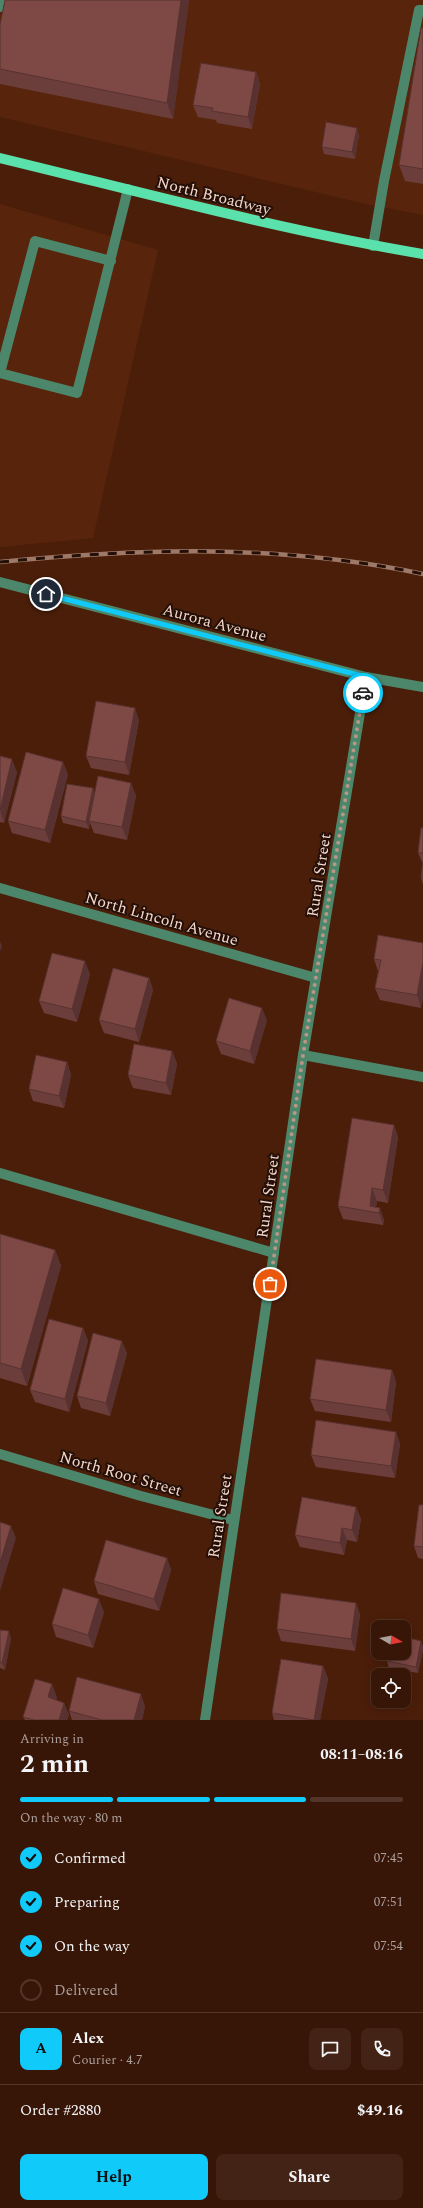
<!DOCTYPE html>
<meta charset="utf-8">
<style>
:root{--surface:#381607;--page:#432315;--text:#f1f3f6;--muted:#ab9f9b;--line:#523528;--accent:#10cafa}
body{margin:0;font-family:Spectral,serif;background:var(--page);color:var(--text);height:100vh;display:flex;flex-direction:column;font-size:15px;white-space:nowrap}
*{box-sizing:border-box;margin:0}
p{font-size:13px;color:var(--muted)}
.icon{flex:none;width:22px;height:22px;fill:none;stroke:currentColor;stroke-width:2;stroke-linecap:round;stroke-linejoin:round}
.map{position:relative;height:1720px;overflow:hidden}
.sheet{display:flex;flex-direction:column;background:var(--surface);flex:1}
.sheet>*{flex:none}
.needle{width:26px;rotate:99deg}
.fabs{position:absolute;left:371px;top:1620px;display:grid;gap:8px}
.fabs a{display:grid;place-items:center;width:40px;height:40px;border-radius:8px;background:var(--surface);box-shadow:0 2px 10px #0003,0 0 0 1px var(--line);font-size:20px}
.pin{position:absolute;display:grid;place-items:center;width:34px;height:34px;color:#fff;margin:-17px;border:2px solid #fff;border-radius:50%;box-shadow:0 1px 4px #0007}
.courier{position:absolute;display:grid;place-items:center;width:40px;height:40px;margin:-20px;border:3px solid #10cafa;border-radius:50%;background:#fff;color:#222;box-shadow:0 1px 5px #0007}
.headline em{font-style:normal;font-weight:700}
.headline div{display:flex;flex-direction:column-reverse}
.headline{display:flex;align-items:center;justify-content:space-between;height:68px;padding:0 20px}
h1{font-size:26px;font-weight:700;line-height:30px}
.bar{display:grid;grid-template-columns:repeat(4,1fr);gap:6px 4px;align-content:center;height:48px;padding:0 20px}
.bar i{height:5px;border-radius:3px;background:var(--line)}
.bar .current{background:var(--accent)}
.bar p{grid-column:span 4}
.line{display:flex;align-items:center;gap:10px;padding:0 20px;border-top:1px solid var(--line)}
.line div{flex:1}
.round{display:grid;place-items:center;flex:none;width:42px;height:42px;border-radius:8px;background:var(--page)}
ol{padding:0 20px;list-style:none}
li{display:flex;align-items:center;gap:12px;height:44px}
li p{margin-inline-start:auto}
li .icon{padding:4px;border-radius:50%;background:var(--accent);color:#111;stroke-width:4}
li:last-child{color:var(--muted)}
li i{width:22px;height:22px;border:2px solid var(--line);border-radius:50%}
.cta{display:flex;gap:8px;margin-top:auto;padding:8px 20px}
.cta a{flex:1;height:46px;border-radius:8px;background:var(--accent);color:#111;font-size:16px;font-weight:700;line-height:46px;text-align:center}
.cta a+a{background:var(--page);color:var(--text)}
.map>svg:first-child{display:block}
</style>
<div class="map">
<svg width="423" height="1720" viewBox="0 0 423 1720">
<rect width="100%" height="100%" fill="#4b1e09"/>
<g fill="#58240b">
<polygon points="0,0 423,0 423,215 366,204 0,117"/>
<polygon points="0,204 158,250 93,538 0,547"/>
</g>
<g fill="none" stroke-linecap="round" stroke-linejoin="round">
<g stroke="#4c876c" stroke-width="10">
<polyline points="0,7 1,0"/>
<polyline points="373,246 384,181 419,10 423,10"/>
<polyline points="111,261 35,241 0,373 77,393 128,189"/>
<polyline points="0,582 366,677 423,687"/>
<polyline points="0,888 316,978"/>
<polyline points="303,1055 423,1077"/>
<polyline points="0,1173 274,1253"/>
<polyline points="0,1454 141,1496 233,1520"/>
<polyline points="205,1720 303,1055 366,677"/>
</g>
<path stroke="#5be1ab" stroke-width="10" d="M0,158C141,192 280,230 423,254"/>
<defs>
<path id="rail" d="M0,562C144,548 281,544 423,574"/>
</defs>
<use href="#rail" stroke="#9e7968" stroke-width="4.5"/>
<use href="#rail" stroke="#230f07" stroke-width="3" stroke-dasharray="9" stroke-linecap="butt"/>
</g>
<g fill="#6c3e3b">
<polygon points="5,0 189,0 173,119 0,84 0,25"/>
<polygon points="423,28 423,184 405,181 399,165"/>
<polygon points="256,72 260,84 252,129 217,123 216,120 198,117 193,105"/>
<polygon points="359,135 355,159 324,154 322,147"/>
<polygon points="139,720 129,775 91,768 86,756"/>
<polygon points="0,756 17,772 4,823 0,822"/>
<polygon points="68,774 50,843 12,833 8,821"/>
<polygon points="131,783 136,796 127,840 94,833 90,823 89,829 63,823 61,816 93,788 95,794"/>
<polygon points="423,828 423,884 421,878 423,864 418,853"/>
<polygon points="423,943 421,1008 380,1000 375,988 378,971 374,959"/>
<polygon points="90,974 77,1022 44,1013 39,1001"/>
<polygon points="149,978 153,990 139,1042 104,1033 99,1020"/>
<polygon points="267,1020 254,1064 221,1054 216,1041"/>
<polygon points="172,1051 177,1064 171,1095 133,1088 128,1075"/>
<polygon points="67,1062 71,1075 64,1108 33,1101 29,1089"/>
<polygon points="394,1125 398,1137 388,1203 377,1201 376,1207 384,1220 383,1225 343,1219 338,1206"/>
<polygon points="0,1234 55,1250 61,1266 27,1386 0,1378"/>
<polygon points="83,1328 88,1341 69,1412 35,1402 30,1390"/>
<polygon points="127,1353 110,1416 81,1408 77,1396"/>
<polygon points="392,1370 396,1382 391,1422 315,1411 310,1399"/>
<polygon points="396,1432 400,1444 395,1478 316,1467 311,1455"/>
<polygon points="423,1505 423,1559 418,1558 414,1546"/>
<polygon points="356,1507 361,1519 357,1542 347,1540 344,1555 300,1547 295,1535"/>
<polygon points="167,1558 171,1570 159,1611 98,1594 94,1581"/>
<polygon points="356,1603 360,1615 355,1651 281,1641 277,1629"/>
<polygon points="104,1612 93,1648 56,1637 52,1624"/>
<polygon points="0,1630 11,1638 5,1670 0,1668"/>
<polygon points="423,1646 423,1650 418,1673 389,1668 387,1661"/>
<polygon points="323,1666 328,1679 320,1720 274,1720 272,1713"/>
<polygon points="57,1697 56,1700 64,1703 69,1715 67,1720 25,1720 23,1717"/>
<polygon points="145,1706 142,1720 72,1720 69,1711"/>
</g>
<g fill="#583230">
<polygon points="181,0 189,0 173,119 167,103"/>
<polygon points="256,72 260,84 252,129 248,117"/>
<polygon points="357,128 359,135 355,159 352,152"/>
<polygon points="135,708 139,720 129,775 125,762"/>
<polygon points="12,759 17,772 4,823 0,810"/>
<polygon points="63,762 68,774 50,843 45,830"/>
<polygon points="131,783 136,796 127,840 122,827"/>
<polygon points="93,788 95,795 89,821 90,823 89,829 86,822"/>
<polygon points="0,941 2,946 0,952"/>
<polygon points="85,961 90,974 77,1022 72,1009"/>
<polygon points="423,962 423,998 421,1008 417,995"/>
<polygon points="149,978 153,990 139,1042 135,1029"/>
<polygon points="262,1008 267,1020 254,1064 250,1051"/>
<polygon points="172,1051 177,1064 171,1095 166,1083"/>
<polygon points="67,1062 71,1075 64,1108 59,1096"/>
<polygon points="394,1125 398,1137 388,1203 383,1190"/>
<polygon points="372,1188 377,1201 375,1212 370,1206"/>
<polygon points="380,1208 384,1220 383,1225 379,1213"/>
<polygon points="55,1250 61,1266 27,1386 21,1369"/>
<polygon points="83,1328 88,1341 69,1412 65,1399"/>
<polygon points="122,1341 127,1353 110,1416 106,1403"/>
<polygon points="392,1370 396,1382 391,1422 386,1410"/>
<polygon points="396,1432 400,1444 395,1478 391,1466"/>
<polygon points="356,1507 361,1519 357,1542 352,1530"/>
<polygon points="11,1526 16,1538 0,1591 0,1563"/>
<polygon points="342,1528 347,1540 344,1555 340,1543"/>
<polygon points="167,1558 171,1570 159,1611 154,1599"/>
<polygon points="99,1599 104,1612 93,1648 88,1635"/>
<polygon points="356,1603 360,1615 355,1651 351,1639"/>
<polygon points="9,1631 11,1638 5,1670 2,1663"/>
<polygon points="421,1641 423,1646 423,1650 418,1673 416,1667"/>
<polygon points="323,1666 328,1679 320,1720 314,1720"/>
<polygon points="52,1684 57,1697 53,1710 48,1697"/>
<polygon points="141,1694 145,1706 142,1720 134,1720"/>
<polygon points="64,1703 69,1715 67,1720 59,1720"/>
</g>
<g fill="#7e4845" stroke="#583230">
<polygon points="5,0 181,0 167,103 0,69 0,25"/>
<polygon points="421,28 423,28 423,169 399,165"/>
<polygon points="201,63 256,72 248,117 212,111 213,108 193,105"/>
<polygon points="326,122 357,128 352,152 322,147"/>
<polygon points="96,701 135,708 125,762 86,756"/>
<polygon points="26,752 63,762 45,830 8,821"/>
<polygon points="0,756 12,759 0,810"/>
<polygon points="98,776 131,783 122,827 89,821"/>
<polygon points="67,784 93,788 86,822 61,816"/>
<polygon points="421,828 423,828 423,853 418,853"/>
<polygon points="423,861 423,878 421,878"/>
<polygon points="378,935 423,943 423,962 417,995 375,988 381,960 374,959"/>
<polygon points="52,953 85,961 72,1009 39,1001"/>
<polygon points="113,968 149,978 135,1029 99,1020"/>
<polygon points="229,998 262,1008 250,1051 216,1041"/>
<polygon points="134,1044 172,1051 166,1083 128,1075"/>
<polygon points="36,1055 67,1062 59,1096 29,1089"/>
<polygon points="352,1118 394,1125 383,1190 372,1188 370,1206 380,1208 379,1213 338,1206"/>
<polygon points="0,1234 55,1250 21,1369 0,1363"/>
<polygon points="49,1319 83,1328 65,1399 30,1390"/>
<polygon points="93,1333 122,1341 106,1403 77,1396"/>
<polygon points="316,1359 392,1370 386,1410 310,1399"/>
<polygon points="316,1420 396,1432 391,1466 311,1455"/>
<polygon points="302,1497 356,1507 352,1530 342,1528 340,1543 295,1535"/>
<polygon points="419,1505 423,1505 423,1547 414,1546"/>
<polygon points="0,1522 11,1526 0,1563"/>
<polygon points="106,1540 167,1558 154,1599 94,1581"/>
<polygon points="63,1588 99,1599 88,1635 52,1624"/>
<polygon points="281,1593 356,1603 351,1639 277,1629"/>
<polygon points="0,1630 9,1631 2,1663 0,1662"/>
<polygon points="404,1637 421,1641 416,1667 387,1661 388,1653 404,1653"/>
<polygon points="281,1659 323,1666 314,1720 272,1713"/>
<polygon points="77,1677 141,1694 134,1720 102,1720 69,1711"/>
<polygon points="35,1679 52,1684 48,1697 64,1703 59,1720 34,1720 23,1717"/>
</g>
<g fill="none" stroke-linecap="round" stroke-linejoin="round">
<polyline stroke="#b99686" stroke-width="4" stroke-dasharray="0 7.2" points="270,1284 303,1055 363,693"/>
<polyline stroke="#10cafa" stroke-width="5" points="46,594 366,677 363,693"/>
</g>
<g text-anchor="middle" stroke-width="4" stroke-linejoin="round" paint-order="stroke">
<g font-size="16" fill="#f4d6ca" stroke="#230f07">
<text transform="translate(214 195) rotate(14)" y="6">North Broadway</text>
<text transform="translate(215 622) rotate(15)" y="6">Aurora Avenue</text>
<text transform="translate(318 875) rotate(-81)" y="6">Rural Street</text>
<text transform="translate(162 918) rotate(16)" y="6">North Lincoln Avenue</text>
<text transform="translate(267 1196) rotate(-82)" y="6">Rural Street</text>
<text transform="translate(121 1473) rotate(16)" y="6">North Root Street</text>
<text transform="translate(219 1516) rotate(-81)" y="6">Rural Street</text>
</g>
</g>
</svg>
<div class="fabs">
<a><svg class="needle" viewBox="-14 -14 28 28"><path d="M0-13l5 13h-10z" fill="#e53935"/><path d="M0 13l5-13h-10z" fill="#ab9f9b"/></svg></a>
<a><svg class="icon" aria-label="locate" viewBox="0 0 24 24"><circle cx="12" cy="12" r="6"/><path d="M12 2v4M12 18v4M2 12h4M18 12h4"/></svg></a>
</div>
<div class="pin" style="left:270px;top:1284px;background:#ea580c"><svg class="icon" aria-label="bag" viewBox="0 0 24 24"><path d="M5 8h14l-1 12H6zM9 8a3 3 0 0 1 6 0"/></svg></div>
<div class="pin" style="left:46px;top:594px;background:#1f2937"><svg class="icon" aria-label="home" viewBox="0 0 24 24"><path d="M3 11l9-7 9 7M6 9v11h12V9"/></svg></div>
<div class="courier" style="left:363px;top:693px"><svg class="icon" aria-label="car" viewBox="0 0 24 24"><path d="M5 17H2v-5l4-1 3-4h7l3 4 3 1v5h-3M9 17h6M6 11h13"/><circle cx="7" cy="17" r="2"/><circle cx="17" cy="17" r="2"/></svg></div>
</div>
<section class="sheet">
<div class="headline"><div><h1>2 min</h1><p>Arriving in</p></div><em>08:11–08:16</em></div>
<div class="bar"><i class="current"></i><i class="current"></i><i class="current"></i><i></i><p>On the way · 80 m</p></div>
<ol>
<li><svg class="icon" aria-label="check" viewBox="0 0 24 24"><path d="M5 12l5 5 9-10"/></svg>Confirmed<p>07:45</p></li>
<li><svg class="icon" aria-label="check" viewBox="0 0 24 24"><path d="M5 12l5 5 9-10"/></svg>Preparing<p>07:51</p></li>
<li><svg class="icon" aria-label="check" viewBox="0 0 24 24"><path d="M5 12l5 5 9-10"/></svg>On the way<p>07:54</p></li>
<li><i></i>Delivered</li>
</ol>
<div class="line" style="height:72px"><b class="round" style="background:var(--accent);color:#111">A</b><div><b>Alex</b><p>Courier · 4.7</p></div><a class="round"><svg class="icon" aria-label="chat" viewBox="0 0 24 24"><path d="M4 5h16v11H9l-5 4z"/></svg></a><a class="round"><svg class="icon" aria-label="phone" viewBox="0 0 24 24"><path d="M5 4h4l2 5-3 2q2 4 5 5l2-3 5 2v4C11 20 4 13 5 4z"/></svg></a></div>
<div class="line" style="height:52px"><div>Order #2880</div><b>$49.16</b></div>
<div class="cta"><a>Help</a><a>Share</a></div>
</section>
